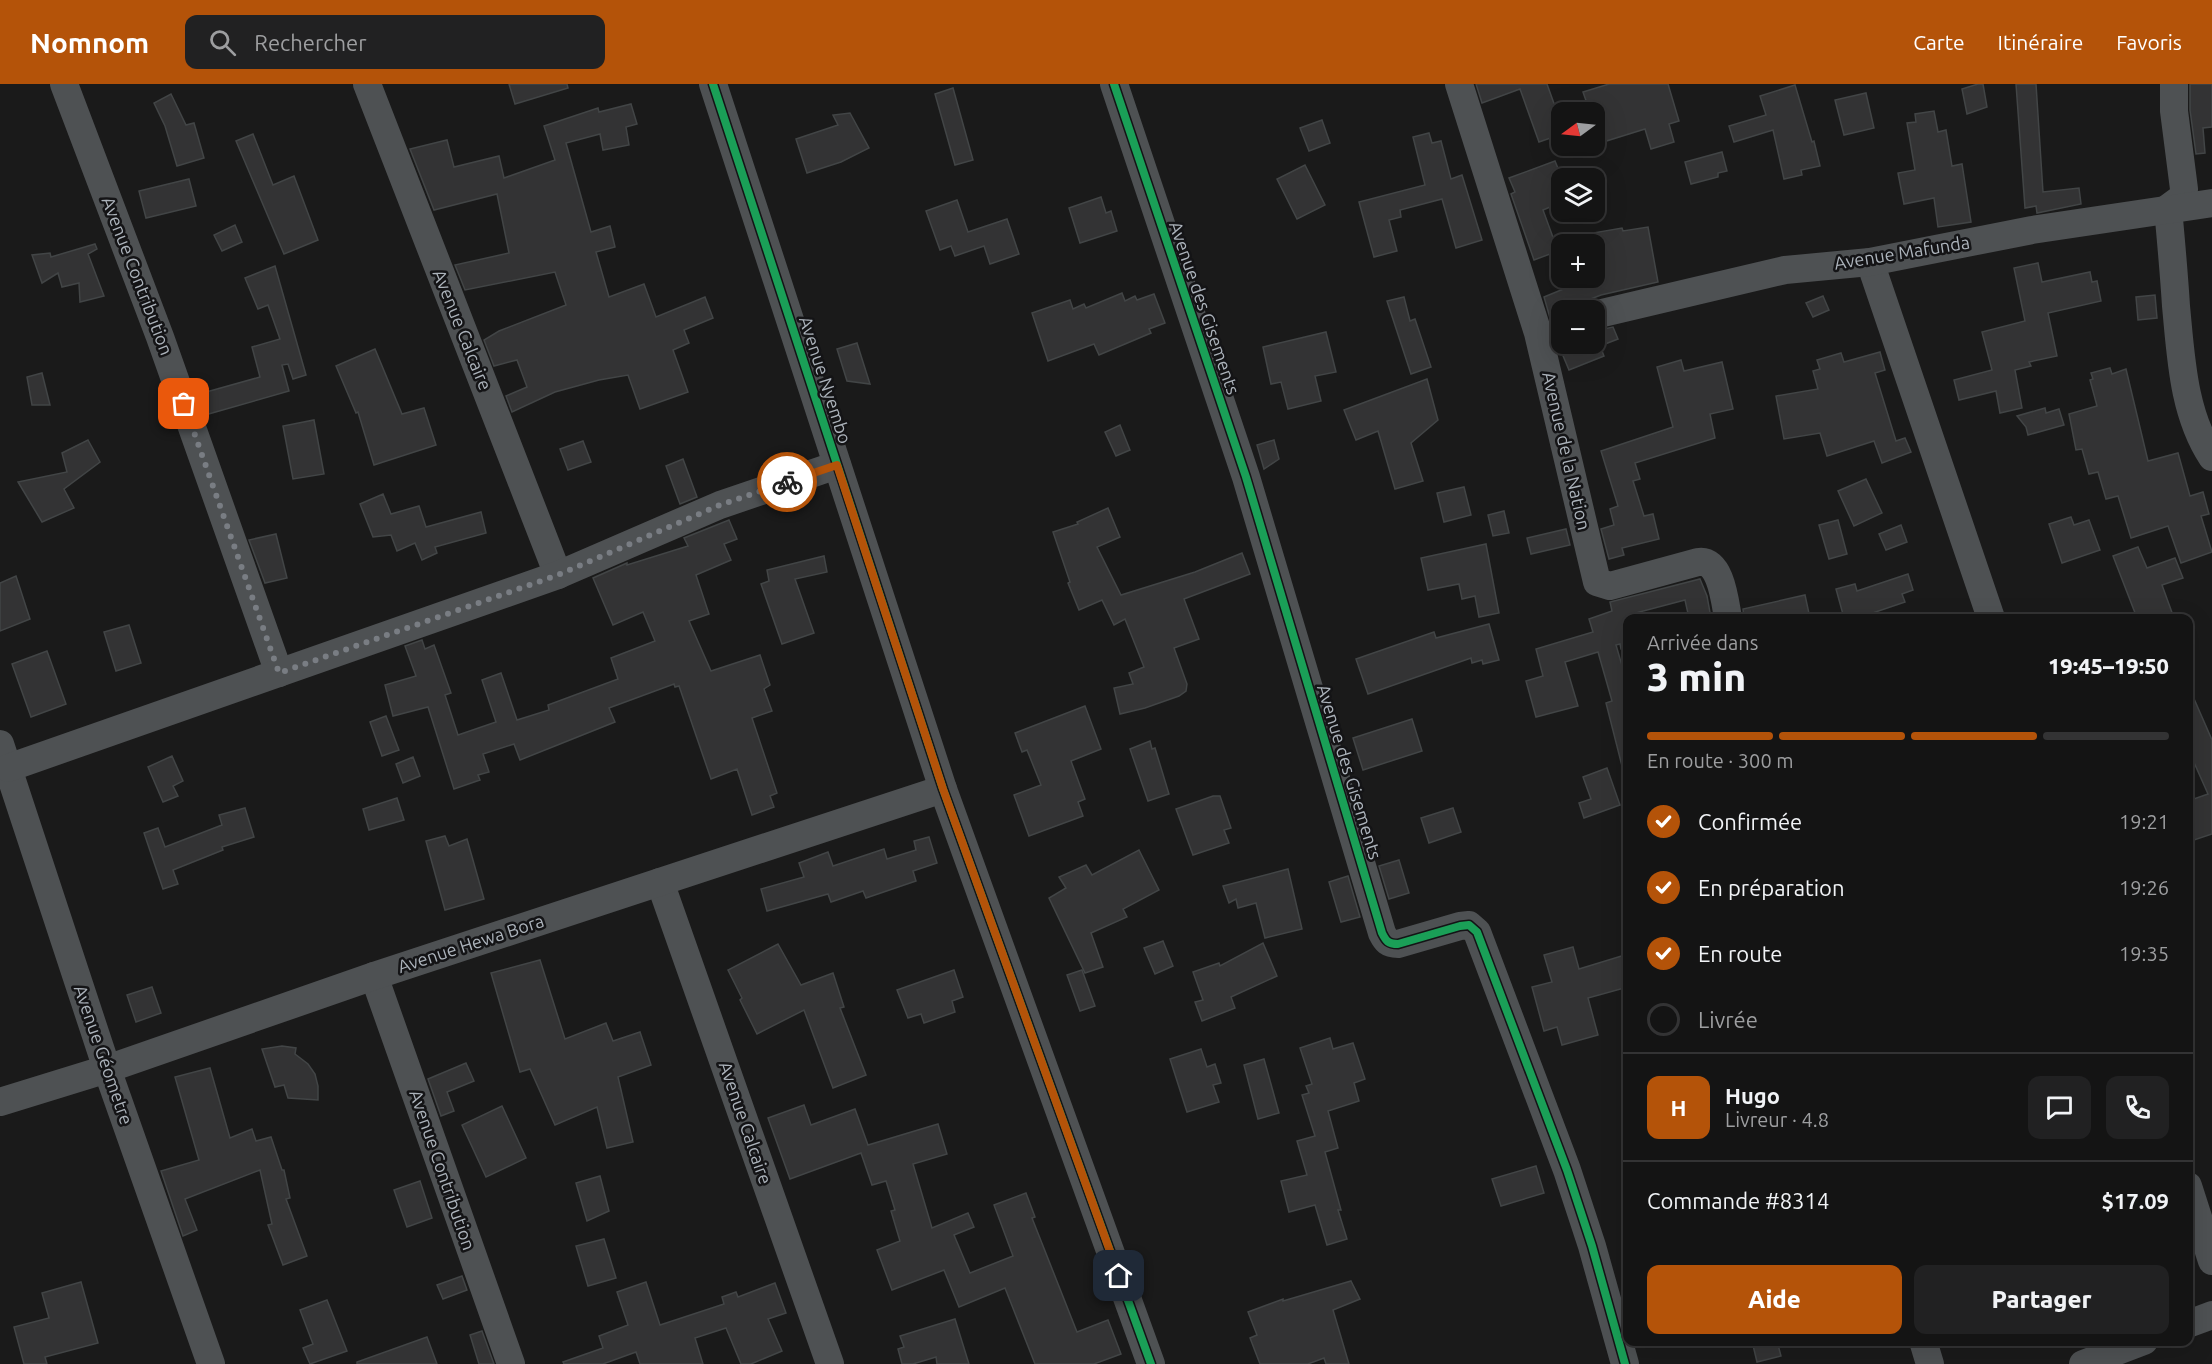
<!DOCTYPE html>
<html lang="fr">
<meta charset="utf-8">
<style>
:root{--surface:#141414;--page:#212122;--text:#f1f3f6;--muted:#9d9ea0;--line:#333334;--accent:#b45309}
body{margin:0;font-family:Ubuntu,sans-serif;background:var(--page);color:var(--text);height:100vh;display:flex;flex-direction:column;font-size:22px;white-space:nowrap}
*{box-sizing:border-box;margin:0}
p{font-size:20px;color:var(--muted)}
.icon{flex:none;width:33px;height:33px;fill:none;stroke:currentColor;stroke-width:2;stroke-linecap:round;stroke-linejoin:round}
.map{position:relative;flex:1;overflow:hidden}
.details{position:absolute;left:1623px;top:530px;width:570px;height:732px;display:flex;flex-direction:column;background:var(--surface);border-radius:12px;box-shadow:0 6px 24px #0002,0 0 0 2px var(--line)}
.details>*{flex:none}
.needle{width:39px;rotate:255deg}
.tools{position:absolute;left:1551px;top:18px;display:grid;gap:12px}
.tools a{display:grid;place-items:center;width:54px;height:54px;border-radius:12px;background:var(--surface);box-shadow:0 6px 24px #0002,0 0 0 2px var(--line);font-size:30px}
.pin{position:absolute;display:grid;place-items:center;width:51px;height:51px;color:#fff;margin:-26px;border-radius:12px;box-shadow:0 3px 9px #0006}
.courier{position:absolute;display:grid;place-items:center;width:60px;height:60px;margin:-30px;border:4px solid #b45309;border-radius:50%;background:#fff;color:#222;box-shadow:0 2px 8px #0007}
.headline em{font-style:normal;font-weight:800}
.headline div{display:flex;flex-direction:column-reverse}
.headline{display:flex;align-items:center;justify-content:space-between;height:102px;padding:0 24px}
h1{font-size:39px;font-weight:800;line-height:45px}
.bar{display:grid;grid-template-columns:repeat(4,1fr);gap:9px 6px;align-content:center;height:72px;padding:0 24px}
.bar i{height:8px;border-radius:4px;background:var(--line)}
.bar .on{background:var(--accent)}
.bar p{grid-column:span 4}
.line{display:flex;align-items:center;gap:15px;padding:0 24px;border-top:2px solid var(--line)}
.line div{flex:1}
.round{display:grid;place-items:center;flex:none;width:63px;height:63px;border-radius:12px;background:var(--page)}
ol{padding:0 24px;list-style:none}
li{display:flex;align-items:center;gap:18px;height:66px}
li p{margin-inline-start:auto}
li .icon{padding:6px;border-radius:50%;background:var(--accent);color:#fff;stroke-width:4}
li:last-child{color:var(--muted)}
li i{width:33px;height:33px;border:3px solid var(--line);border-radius:50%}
.primary-button{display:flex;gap:12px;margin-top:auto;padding:12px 24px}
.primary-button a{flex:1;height:69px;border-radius:12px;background:var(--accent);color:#fff;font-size:24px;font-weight:800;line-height:69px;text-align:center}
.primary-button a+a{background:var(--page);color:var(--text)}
header{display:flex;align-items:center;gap:36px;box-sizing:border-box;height:84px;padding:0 30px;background:var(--accent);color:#fff}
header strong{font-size:28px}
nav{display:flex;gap:33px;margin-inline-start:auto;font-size:21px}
.search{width:420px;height:54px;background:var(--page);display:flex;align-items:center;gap:15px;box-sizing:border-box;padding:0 21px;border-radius:12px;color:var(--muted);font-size:22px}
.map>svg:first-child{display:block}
</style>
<header>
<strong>Nomnom</strong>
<div class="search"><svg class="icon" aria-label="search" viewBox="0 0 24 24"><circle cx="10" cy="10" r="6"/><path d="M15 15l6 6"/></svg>Rechercher</div>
<nav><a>Carte</a><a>Itinéraire</a><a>Favoris</a></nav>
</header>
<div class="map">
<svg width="2212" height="1280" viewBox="0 0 2212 1280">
<rect width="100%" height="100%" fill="#1a1a1a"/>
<g fill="#333334" stroke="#424546" stroke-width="1.5">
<polygon points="509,0 567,0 568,4 515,20"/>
<polygon points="1476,0 1547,0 1562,42 1562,50 1539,58 1520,5 1482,19"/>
<polygon points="1609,0 1668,0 1679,37 1669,40 1674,58 1651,65 1645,45 1600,59 1594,43 1594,28 1590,28 1583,8"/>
<polygon points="1978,0 1983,0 1987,23 1967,30 1962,5"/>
<polygon points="2016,0 2036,0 2043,108 2079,104 2081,120 2037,129 2036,122 2025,124"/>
<polygon points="2190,0 2212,0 2212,43 2203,44 2205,69 2196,70 2190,26"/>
<polygon points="1795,1 1812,58 1814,57 1820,82 1801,86 1802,91 1784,95 1773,46 1734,58 1729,42 1766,31 1760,12"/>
<polygon points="953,4 973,76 955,81 935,10"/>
<polygon points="1866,9 1874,44 1844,51 1835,16"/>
<polygon points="171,10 186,41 194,39 204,74 177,82 165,42 154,19"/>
<polygon points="631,20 637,40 626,43 629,61 603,66 600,50 566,59 591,148 610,142 615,163 596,168 609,213 644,200 656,233 705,213 713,234 684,246 689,259 673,266 688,308 640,325 628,291 599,296 555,308 512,328 506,312 527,303 517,276 494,282 484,256 499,247 566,221 555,188 465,206 455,181 509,169 497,110 434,126 410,65 447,56 454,83 499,72 504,94 555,76 544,42 598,24 599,28"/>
<polygon points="1934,27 1938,48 1946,46 1952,82 1962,80 1971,138 1938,143 1934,114 1904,120 1898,89 1915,86 1907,39 1916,38 1915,30"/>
<polygon points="850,29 869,64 841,78 807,89 796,55 838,41 833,31"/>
<polygon points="1322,36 1330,59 1309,67 1300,44"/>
<polygon points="1429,49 1432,59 1441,57 1451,95 1462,91 1482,156 1456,164 1442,115 1400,126 1401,133 1389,136 1397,167 1374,173 1359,118 1425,101 1413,53"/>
<polygon points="253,50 273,101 294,92 318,156 284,170 236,57"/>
<polygon points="1722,68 1727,87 1718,89 1718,93 1691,100 1685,78"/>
<polygon points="1555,77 1562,94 1562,118 1543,126 1558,167 1534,176 1511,110 1515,108 1509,94"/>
<polygon points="1305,81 1325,121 1297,135 1277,95"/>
<polygon points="189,95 196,122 146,134 139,107"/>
<polygon points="1101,113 1106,129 1111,127 1117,147 1080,159 1069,124"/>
<polygon points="957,116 968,148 1007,135 1019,170 990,180 984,162 955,172 951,162 940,166 926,127"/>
<polygon points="235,141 242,158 222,167 214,151"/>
<polygon points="1648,143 1658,198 1601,211 1562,226 1562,260 1594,260 1594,247 1613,243 1618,255 1600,262 1604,272 1569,286 1556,255 1544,213 1600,190 1593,149 1622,144 1623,147"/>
<polygon points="95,160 97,165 88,170 104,212 80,218 79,199 62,203 58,189 42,199 32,171 50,169 51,173"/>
<polygon points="2038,179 2042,198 2090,188 2092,198 2097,197 2101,217 2048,229 2057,272 2029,278 2031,282 2015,286 2022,324 2000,329 1996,307 1959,316 1954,296 1992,286 1982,248 2025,237 2014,184"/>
<polygon points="275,182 306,291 293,295 288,280 282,281 289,307 205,331 199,310 260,293 252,263 280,255 268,221 258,225 245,194"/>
<polygon points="1122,209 1125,217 1135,212 1137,216 1154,210 1165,239 1149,245 1151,249 1099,271 1094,260 1048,277 1032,229 1070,216 1073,225 1084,220 1086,224"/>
<polygon points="2155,211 2157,234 2138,236 2136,213"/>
<polygon points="1823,212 1829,226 1813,233 1806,219"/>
<polygon points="1404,213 1410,237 1415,235 1431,283 1411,290 1387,217"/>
<polygon points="1326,248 1336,288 1315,292 1321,317 1288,325 1281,298 1271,300 1263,263"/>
<polygon points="857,259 870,300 847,297 837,265"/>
<polygon points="375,265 402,330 424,324 436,361 374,381 358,328 356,329 336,282"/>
<polygon points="1880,268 1885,286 1875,289 1896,357 1905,354 1911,368 1882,379 1874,357 1827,372 1820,349 1784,355 1776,312 1818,305 1813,287 1820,285 1817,276 1841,269 1844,278"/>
<polygon points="1681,276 1684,287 1722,278 1733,325 1710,330 1715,354 1635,379 1640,395 1633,397 1644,432 1653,430 1659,455 1622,464 1624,471 1609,475 1601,445 1614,441 1610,425 1618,422 1601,367 1673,343 1657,283"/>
<polygon points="2110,284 2112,290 2126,285 2148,377 2178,369 2190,412 2203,408 2209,430 2201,432 2212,468 2181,479 2168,442 2131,454 2118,412 2106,415 2098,388 2089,390 2082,365 2076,366 2069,330 2097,322 2090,296 2093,295 2091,289"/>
<polygon points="42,289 50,321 32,321 27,293"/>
<polygon points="1427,295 1438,336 1411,359 1423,397 1395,405 1378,347 1356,356 1344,326"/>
<polygon points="2045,324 2046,329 2059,325 2064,341 2028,351 2026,343 2017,332"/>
<polygon points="314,336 324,390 293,395 283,342"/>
<polygon points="1120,341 1130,366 1116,372 1105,348"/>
<polygon points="88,356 100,378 64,405 74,424 42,438 18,398 67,388 62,369"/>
<polygon points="1274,356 1279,375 1264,385 1257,361"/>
<polygon points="583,357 591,378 568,386 560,365"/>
<polygon points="683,375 697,413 680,420 666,382"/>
<polygon points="1866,395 1882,429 1854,442 1838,407"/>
<polygon points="1464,403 1471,431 1444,438 1437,409"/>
<polygon points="383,410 391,430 419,422 426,443 481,428 486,449 435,463 437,469 422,476 415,459 397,467 391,451 373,453 360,420"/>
<polygon points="1108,424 1120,453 1097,463 1121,511 1195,488 1242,469 1250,490 1184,515 1199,555 1174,564 1187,600 1186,607 1179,612 1145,624 1120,630 1114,604 1133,600 1129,589 1144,583 1125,535 1114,541 1102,516 1079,526 1068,499 1070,498 1053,448 1078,440 1077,438"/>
<polygon points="1504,427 1509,449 1493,452 1488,431"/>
<polygon points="2071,433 2074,441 2089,436 2100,466 2062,479 2049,440"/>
<polygon points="729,436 737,455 724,460 731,476 696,491 709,530 689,537 711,587 760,571 770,601 764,605 772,627 752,634 777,709 770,712 774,723 752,731 737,685 711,695 679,602 675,603 674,600 609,624 615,638 520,676 514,660 483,670 489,688 478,691 480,696 454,705 428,623 393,632 385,601 416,592 405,562 422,556 425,565 434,561 451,609 445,611 458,651 496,638 482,596 501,589 517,636 549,626 548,621 618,595 611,574 655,557 643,528 613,541 593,494 627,479 627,481 688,462 684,454"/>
<polygon points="1838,436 1847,470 1829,475 1819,441"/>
<polygon points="1901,441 1907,458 1886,466 1879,450"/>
<polygon points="1566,445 1570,461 1531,470 1527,454"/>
<polygon points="276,450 287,494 265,499 249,456"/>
<polygon points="1486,460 1499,529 1479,533 1475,512 1462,515 1459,500 1428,506 1421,474"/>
<polygon points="2138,463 2147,484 2175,474 2183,494 2162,501 2174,534 2137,534 2113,472"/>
<polygon points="824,472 827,488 795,495 814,549 782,560 761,500 769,497 767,486"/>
<polygon points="1908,490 1913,506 1902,510 1905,518 1858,534 1844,534 1836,505 1855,500 1857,507"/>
<polygon points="16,492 30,535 0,547 0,499"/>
<polygon points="1700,495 1707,512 1711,534 1689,534 1685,516 1628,531 1628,565 1621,565 1620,560 1616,561 1628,602 1628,681 1622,682 1606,619 1612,617 1598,568 1565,578 1578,622 1536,633 1526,597 1543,592 1536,565 1593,548 1589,535 1612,527 1610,518"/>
<polygon points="1805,511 1810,534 1744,534 1743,525"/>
<polygon points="1489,540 1499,576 1483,580 1482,576 1472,579 1471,574 1368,610 1356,575 1434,548 1436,554"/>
<polygon points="129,541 141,579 116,587 104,548"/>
<polygon points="47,567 66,620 31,633 12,580"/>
<polygon points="2188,601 2212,656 2212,750 2188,758 2188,717 2208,710 2188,665"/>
<polygon points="1085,622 1101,665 1071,677 1085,715 1078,718 1083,732 1029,752 1014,711 1041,701 1027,666 1022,668 1015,649"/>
<polygon points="386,632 399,666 382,672 370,638"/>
<polygon points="1412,635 1422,667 1363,686 1353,654"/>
<polygon points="1150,657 1152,665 1155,664 1169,710 1148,717 1130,665"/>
<polygon points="172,672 183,697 173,702 178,712 163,718 148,683"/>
<polygon points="413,673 420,692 403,699 396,680"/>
<polygon points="1607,684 1620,721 1584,734 1579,719 1591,715 1583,693"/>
<polygon points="1213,712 1220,712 1231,744 1224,746 1229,759 1193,771 1176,725"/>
<polygon points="397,714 404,736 369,746 363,725"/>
<polygon points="245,724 254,753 222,763 223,766 173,786 178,800 163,805 144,749 158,744 165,763 222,741 219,731"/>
<polygon points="1453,724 1461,748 1429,759 1421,734"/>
<polygon points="445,752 449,762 467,755 484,815 445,826 426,757"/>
<polygon points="929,753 937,779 913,787 916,797 866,814 863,807 831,818 828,810 767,827 761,805 804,793 799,779 828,768 833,782 884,765 887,775 916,766 914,757"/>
<polygon points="1139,766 1159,806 1123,825 1127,833 1091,849 1103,883 1085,889 1049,814 1066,804 1059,793 1086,781 1092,791"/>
<polygon points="1399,776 1409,809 1389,815 1379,782"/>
<polygon points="1288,785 1302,845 1265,854 1256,819 1238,824 1236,815 1229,819 1223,802"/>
<polygon points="1348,792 1360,833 1341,838 1329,798"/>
<polygon points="1163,857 1173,882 1155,890 1144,864"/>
<polygon points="1263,859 1277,892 1231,913 1235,924 1202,937 1195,918 1203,916 1193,888 1219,879 1220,882"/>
<polygon points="778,860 801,901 833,889 844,923 840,924 866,991 833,1004 804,926 757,950 740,916 742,914 728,886"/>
<polygon points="1573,863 1579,885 1628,870 1628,903 1588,914 1598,951 1562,961 1557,943 1544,947 1532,903 1552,898 1544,871"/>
<polygon points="540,876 565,955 606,939 613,957 640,948 651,981 618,993 633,1058 607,1064 597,1023 555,1041 530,985 520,988 491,889"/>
<polygon points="954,886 963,913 952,917 955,928 924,939 921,930 908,934 897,906"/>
<polygon points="1082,886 1095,922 1080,927 1067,891"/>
<polygon points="152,903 161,929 136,938 127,911"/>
<polygon points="1330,954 1333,965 1353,959 1365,995 1354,999 1359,1017 1328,1027 1338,1064 1325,1068 1341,1126 1338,1126 1347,1155 1327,1161 1315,1121 1289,1128 1281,1097 1307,1091 1297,1057 1315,1052 1302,1011 1309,1009 1306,1002 1312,1000 1300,964"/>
<polygon points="282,962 296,964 295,970 308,980 315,990 318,1002 318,1016 288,1014 284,1001 275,1003 262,965"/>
<polygon points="1201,965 1207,983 1215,980 1221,999 1213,1001 1219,1018 1187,1028 1170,975"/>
<polygon points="1264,975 1279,1029 1258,1035 1244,981"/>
<polygon points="466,979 474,997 447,1008 454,1027 441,1032 428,995"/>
<polygon points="210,984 230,1054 252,1045 256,1057 271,1053 282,1086 284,1086 290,1114 286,1115 307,1172 283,1181 268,1141 272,1140 260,1086 185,1115 197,1146 183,1152 161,1087 199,1076 175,993"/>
<polygon points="804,1021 811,1041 855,1025 868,1061 938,1040 947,1070 913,1080 932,1144 968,1129 974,1143 954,1151 970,1189 1013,1172 994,1121 1026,1109 1035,1133 1032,1134 1077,1248 1108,1236 1121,1270 1094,1280 1035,1280 1005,1204 959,1223 944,1186 892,1206 877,1166 900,1157 891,1127 895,1126 886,1097 872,1101 861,1069 790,1095 768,1034"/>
<polygon points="502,1022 526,1074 486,1093 462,1041"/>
<polygon points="1536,1082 1544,1109 1501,1122 1492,1095"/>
<polygon points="600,1092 609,1127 587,1137 576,1099"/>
<polygon points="420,1097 432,1134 407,1143 394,1106"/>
<polygon points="604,1155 616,1194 588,1202 576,1162"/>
<polygon points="462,1192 467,1206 443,1215 437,1201"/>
<polygon points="1351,1197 1360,1215 1333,1226 1349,1280 1326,1280 1324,1274 1308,1280 1260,1280 1250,1254 1257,1251 1248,1228 1283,1215 1283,1217"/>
<polygon points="81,1198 98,1259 45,1273 47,1280 24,1280 14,1243 49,1234 42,1209"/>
<polygon points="646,1198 660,1241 724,1220 722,1213 736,1208 738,1213 775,1199 786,1229 768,1235 782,1267 751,1280 741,1280 726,1244 695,1254 703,1280 640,1280 636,1268 603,1280 564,1280 563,1278 603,1264 599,1252 628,1241 617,1208"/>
<polygon points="327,1216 347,1267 310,1280 303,1264 313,1260 300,1226"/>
<polygon points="955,1235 969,1280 937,1280 936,1273 913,1280 902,1280 898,1265 904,1263 900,1252"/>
<polygon points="482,1247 494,1280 479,1280 470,1251"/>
<polygon points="427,1253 437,1280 357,1280 357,1278"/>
<polygon points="1752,1257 1777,1257 1781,1272 1757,1278"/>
</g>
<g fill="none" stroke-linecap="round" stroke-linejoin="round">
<g stroke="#4e5153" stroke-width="28">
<polyline points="64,0 160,253 279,589"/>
<polyline points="367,0 558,491"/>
<polyline points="713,0 943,705 1151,1280"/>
<path d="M1114,0L1246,393L1382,849C1386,857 1388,860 1398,860L1460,842L1469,841L1477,848L1567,1086L1592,1162L1625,1280"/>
<path d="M1459,0L1538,249L1597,498L1610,502L1698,478C1721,474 1725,518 1728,534"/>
<path d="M2174,0V27L2184,105L2183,113L2168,124C2171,157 2174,189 2176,222C2181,273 2183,329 2212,373"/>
<polyline points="1870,178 1991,534"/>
<polyline points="1594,231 1785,186 1870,178 2032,146 2212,119"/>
<polyline points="0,660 107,985 211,1280"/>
<polyline points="8,684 558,491 720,421 837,381"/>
<polyline points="660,798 830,1280"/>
<polyline points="374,892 511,1280"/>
<polyline points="0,1018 107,985 374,892 943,705"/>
<polyline points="2188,1102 2212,1177"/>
<polyline points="2188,1240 2212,1231"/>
<polyline points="1923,1257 1930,1280"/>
<polyline points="2083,1280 2144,1257"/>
</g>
<defs>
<g id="cycleway">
<polyline points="713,0 943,705 1151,1280"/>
<path d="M1114,0L1246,393L1382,849C1386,857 1388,860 1398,860L1460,842L1469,841L1477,848L1567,1086L1592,1162L1625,1280"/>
</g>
</defs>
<use href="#cycleway" stroke="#141416" stroke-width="11"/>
<use href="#cycleway" stroke="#1a9f57" stroke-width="8"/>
</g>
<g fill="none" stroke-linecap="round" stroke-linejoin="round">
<polyline stroke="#797d83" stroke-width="6" stroke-dasharray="0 10.8" points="184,320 279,589 558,491 720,421 787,398"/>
<polyline stroke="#b45309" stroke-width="8" points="787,398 837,381 943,705 1119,1192"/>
</g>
<g text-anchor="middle" stroke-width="5" stroke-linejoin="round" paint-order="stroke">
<g font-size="18" fill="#acb3bb" stroke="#141416">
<text transform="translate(1902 169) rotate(-9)" y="6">Avenue Mafunda</text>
<text transform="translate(137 192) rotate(69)" y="6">Avenue Contribution</text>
<text transform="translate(1204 224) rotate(71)" y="6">Avenue des Gisements</text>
<text transform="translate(462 246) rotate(68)" y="6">Avenue Calcaire</text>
<text transform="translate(825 296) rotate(72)" y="6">Avenue Nyembo</text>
<text transform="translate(1566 367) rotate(77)" y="6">Avenue de la Nation</text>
<text transform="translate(1349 688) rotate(73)" y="6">Avenue des Gisements</text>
<text transform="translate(471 860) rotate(-18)" y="6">Avenue Hewa Bora</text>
<text transform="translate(103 971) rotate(71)" y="6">Avenue Géometre</text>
<text transform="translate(745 1039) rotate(71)" y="6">Avenue Calcaire</text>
<text transform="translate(442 1086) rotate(71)" y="6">Avenue Contribution</text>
</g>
</g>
</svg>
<div class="tools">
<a><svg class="needle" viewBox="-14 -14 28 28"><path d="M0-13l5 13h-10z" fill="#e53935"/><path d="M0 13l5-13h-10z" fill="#9d9ea0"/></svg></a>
<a><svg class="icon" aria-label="layers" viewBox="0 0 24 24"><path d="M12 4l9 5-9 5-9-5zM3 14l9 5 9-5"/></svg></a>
<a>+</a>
<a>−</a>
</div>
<div class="pin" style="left:184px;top:320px;background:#ea580c"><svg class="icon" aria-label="bag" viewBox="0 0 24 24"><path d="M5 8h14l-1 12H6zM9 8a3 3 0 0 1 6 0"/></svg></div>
<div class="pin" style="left:1119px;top:1192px;background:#1f2937"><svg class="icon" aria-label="home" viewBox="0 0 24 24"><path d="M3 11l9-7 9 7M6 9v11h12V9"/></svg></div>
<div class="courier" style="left:787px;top:398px"><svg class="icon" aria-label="bike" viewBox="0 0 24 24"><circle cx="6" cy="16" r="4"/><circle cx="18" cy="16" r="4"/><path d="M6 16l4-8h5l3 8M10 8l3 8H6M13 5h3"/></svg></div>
<section class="details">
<div class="headline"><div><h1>3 min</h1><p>Arrivée dans</p></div><em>19:45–19:50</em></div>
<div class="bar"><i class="on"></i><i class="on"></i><i class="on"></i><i></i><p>En route · 300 m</p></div>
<ol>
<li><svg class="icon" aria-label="check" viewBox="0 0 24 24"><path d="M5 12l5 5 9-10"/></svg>Confirmée<p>19:21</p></li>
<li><svg class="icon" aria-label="check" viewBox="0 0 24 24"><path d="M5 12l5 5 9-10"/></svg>En préparation<p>19:26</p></li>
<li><svg class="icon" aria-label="check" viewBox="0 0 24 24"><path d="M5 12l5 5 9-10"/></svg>En route<p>19:35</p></li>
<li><i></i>Livrée</li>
</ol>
<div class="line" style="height:108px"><b class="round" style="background:var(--accent);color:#fff">H</b><div><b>Hugo</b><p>Livreur · 4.8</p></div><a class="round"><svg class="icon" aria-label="chat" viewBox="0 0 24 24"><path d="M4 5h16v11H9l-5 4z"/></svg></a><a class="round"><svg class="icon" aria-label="phone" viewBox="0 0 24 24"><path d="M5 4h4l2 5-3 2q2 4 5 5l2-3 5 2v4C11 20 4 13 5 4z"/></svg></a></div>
<div class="line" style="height:78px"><div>Commande #8314</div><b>$17.09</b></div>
<div class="primary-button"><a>Aide</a><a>Partager</a></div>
</section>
</div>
